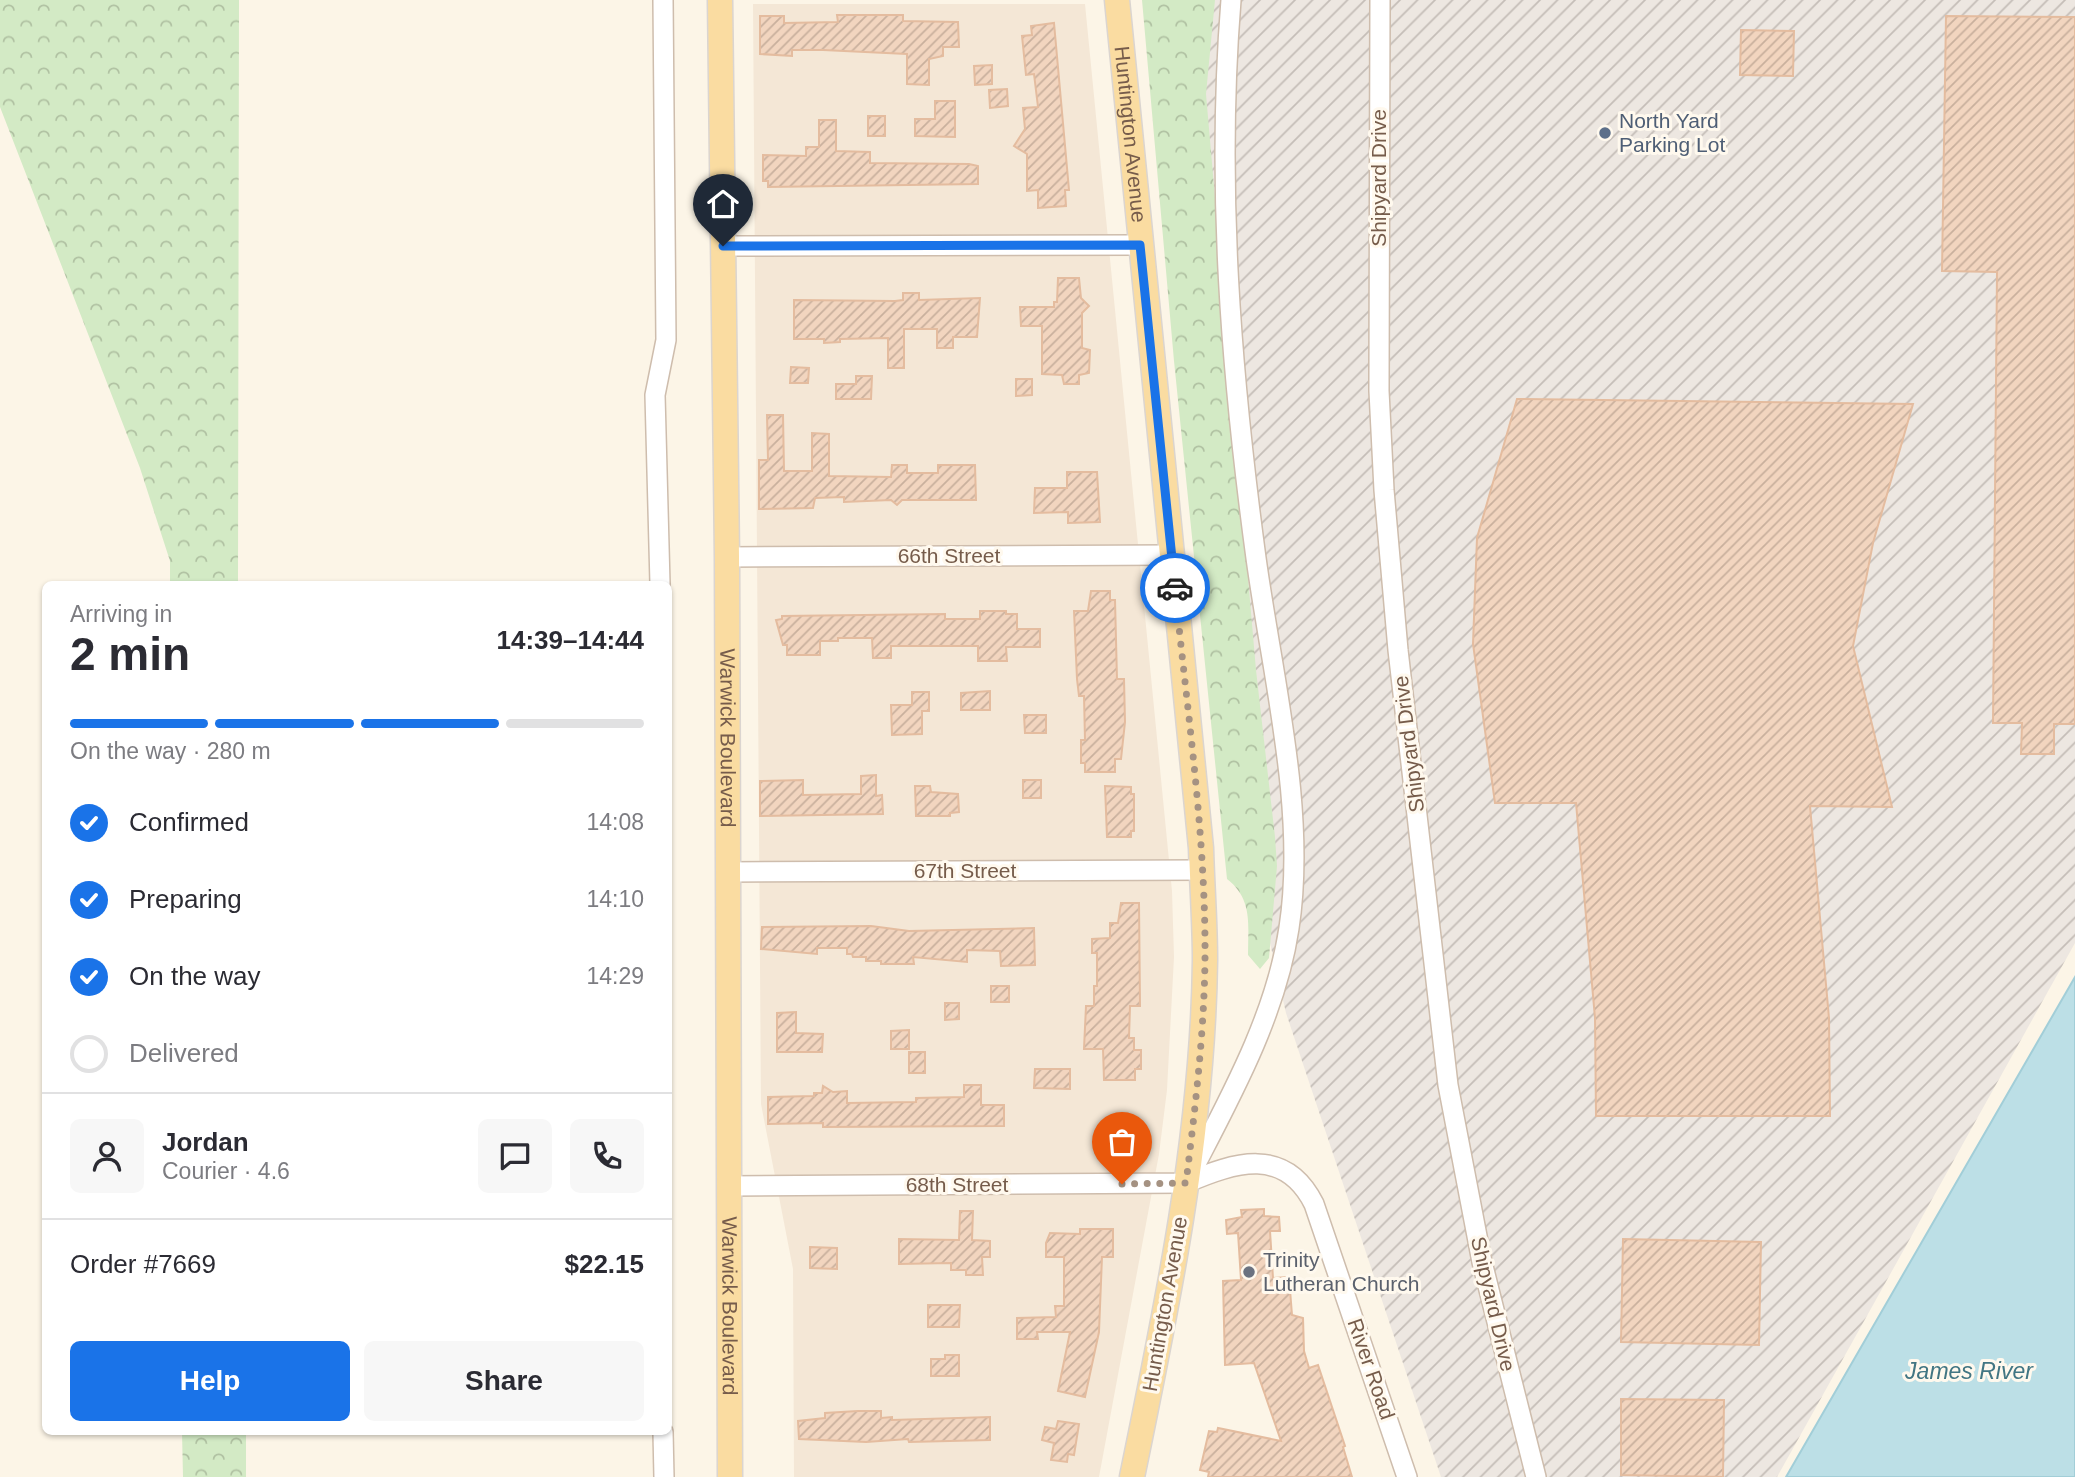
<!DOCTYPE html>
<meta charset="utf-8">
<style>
:root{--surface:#fff;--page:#f7f7f7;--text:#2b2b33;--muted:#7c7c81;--line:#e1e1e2;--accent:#1a73e8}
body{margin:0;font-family:Arial,sans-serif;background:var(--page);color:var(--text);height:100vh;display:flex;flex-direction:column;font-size:26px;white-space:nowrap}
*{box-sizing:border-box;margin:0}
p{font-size:23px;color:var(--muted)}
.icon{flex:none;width:38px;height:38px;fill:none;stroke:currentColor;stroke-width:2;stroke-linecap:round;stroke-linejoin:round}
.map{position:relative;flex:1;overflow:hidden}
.side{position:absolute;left:42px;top:581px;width:630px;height:854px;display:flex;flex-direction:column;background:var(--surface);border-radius:10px;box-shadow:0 2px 5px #0004}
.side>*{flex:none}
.pin{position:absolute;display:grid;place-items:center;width:60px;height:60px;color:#fff;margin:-72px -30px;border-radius:50% 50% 50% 0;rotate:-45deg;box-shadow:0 0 7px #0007}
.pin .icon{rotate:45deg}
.courier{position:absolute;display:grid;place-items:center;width:70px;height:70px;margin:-35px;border:5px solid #1a73e8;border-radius:50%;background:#fff;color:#222;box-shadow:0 2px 9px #0007}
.head em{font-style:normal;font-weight:600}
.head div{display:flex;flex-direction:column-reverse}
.head{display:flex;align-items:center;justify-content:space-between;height:119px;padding:0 28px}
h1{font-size:46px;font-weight:600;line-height:52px}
.bar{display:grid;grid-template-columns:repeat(4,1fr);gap:10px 7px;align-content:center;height:84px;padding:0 28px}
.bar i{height:9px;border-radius:5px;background:var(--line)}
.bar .active{background:var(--accent)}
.bar p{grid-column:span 4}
.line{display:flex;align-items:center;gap:18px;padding:0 28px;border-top:2px solid var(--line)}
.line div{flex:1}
.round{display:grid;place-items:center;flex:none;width:74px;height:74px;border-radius:10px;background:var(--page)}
ol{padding:0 28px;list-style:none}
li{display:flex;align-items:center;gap:21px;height:77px}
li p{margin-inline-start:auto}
li .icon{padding:7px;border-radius:50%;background:var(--accent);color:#fff;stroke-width:4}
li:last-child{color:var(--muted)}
li i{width:38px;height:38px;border:4px solid var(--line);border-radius:50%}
.button{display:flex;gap:14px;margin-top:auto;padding:14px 28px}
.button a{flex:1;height:80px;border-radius:10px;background:var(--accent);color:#fff;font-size:28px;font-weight:600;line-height:80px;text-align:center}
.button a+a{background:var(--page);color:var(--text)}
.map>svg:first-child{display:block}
</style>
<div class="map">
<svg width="2075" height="1477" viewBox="0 0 2075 1477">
<defs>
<pattern id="industrial-furrows" width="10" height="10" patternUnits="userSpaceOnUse" patternTransform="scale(1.75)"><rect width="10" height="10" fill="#ede7e1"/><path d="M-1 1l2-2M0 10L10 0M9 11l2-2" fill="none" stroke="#c5beb8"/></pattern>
<pattern id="forest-crowns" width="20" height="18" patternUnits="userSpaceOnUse" patternTransform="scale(1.75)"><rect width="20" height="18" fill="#d3eac5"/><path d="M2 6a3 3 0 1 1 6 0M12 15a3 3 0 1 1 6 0" fill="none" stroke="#b0c1a2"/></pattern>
<pattern id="building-hatch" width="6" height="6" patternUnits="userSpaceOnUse" patternTransform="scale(1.75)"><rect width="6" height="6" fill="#f2d5bf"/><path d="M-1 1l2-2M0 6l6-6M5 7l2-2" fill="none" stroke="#c9b09d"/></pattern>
</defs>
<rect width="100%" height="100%" fill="#fcf5e7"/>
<polygon fill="#f4e7d6" points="753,4 1085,4 1172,891 1174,957 1167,1090 1159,1154 1099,1477 794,1477 793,1269 761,1104"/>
<polygon fill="url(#industrial-furrows)" points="1154,0 2075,0 2075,943 1777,1477 1441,1477 1286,1013 1231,772"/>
<g fill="url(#forest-crowns)">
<polygon points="0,0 239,0 238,584 170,584 170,561 140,468 0,107"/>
<path d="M1142,0H1215L1206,94L1256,670L1275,837L1277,866L1269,958L1260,969L1248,955C1248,925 1253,899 1227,879L1174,361Z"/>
<polygon points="182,1432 246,1432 246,1477 183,1477"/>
</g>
<polygon fill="#bcdfe6" stroke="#a2ced8" stroke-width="2" points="2075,977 2075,1477 1786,1477"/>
<g fill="url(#building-hatch)" stroke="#e4bc9f" stroke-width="2">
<polygon points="837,15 903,15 903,21 958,22 959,47 943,47 943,56 929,59 929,85 907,84 907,54 823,50 792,50 792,56 760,54 760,16 784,16 784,23 838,22"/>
<polygon points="1946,16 2075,17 2075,724 2054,724 2054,754 2021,754 2022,723 1993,723 1997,272 1942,271"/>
<polygon points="1054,23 1069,190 1065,190 1066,206 1038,208 1038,190 1027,191 1027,154 1014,146 1025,129 1023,108 1038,107 1034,74 1026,75 1022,36 1032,35 1031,26"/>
<polygon points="1741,30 1794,31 1793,76 1740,75"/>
<polygon points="992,65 992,84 975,85 974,66"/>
<polygon points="1007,89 1008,106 990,108 989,90"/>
<polygon points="935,101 955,101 955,137 915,136 915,119 935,119"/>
<rect x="868" y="116" width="17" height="20"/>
<polygon points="819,120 836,120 836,151 870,152 870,163 969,164 978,166 978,184 768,187 768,181 763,181 763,155 806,156 806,147 819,147"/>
<polygon points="1058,278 1079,278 1081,298 1089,306 1082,313 1082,348 1090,350 1089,373 1079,375 1079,384 1064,384 1062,375 1042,374 1042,326 1021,326 1020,307 1054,307 1054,302 1057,302"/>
<polygon points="903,293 919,293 919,300 980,298 977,337 953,337 953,348 937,348 937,329 904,329 904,368 888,368 888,338 840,339 840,342 824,343 824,339 794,339 794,300 895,301 903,300"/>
<polygon points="791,367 809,368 808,383 790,383"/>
<polygon points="856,376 872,376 871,399 836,399 836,384 856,384"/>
<polygon points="1016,379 1032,379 1032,395 1016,396"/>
<polygon points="1517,399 1913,404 1873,543 1853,646 1892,807 1810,806 1829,1018 1830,1116 1596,1116 1595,1018 1576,803 1495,803 1473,644 1477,538"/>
<polygon points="767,415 783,415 784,471 812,471 812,433 829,434 829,476 891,477 892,465 907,465 907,473 938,473 938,465 975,465 976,500 902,500 897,505 891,500 844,502 844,497 815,498 813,508 759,509 759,460 768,460"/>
<polygon points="1067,472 1097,472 1100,522 1068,523 1068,512 1034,513 1035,488 1067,488"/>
<polygon points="1091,591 1110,591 1110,600 1115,600 1117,679 1124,679 1125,722 1121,759 1115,759 1115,772 1085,772 1085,763 1081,763 1081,740 1085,740 1084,696 1079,696 1077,679 1074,611 1088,611"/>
<polygon points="980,611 1006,611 1006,614 1017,614 1017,629 1040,629 1040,647 1006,647 1007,661 978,661 978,646 891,646 891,658 873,658 872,638 838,638 838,641 820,641 820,655 787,655 787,645 783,645 776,620 782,619 782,616 945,614 945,619 980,619"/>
<polygon points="990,691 990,710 961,710 961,693"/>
<polygon points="912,692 929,692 929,711 922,711 922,734 892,735 891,705 912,705"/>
<polygon points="1024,715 1046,715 1046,733 1025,733"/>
<polygon points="876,775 876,796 882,795 883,814 760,816 760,781 803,780 803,795 861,794 861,776"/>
<rect x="1023" y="780" width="18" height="18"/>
<polygon points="915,786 930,786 931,792 958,794 959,812 950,813 950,816 916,816"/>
<polygon points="1105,786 1131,787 1131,794 1134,794 1134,831 1131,831 1131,837 1107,837"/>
<polygon points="1121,903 1139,903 1140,1006 1130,1006 1129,1038 1134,1038 1134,1050 1141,1050 1141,1069 1135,1069 1135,1080 1104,1080 1103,1049 1084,1049 1086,1006 1094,1006 1094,986 1097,986 1097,953 1092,953 1092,939 1110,938 1110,923 1118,923"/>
<polygon points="871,926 909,931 1034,928 1035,965 1001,966 1000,951 967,950 967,962 913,957 914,964 881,964 881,961 866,961 866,957 853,957 852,954 847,954 847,948 817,948 817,954 761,949 762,927"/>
<rect x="991" y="986" width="18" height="16"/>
<polygon points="945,1003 959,1003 959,1019 945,1020"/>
<polygon points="796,1012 796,1033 823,1034 822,1052 777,1052 777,1013"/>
<polygon points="909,1030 909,1049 891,1049 891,1031"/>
<rect x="909" y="1052" width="16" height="21"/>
<polygon points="1035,1069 1070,1069 1070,1089 1034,1088"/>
<polygon points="964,1085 981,1085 981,1105 1004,1105 1004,1126 823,1127 823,1123 768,1124 768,1097 814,1096 814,1093 822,1093 823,1086 833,1092 847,1091 847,1103 916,1102 916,1098 964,1097"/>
<polygon points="1264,1209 1264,1216 1279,1217 1280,1231 1270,1231 1273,1278 1289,1277 1292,1315 1303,1318 1304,1351 1309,1368 1318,1365 1345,1446 1343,1447 1352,1477 1208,1477 1209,1472 1200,1470 1209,1431 1217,1432 1218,1428 1281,1441 1254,1363 1225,1365 1223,1281 1241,1280 1238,1233 1227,1234 1226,1220 1242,1217 1241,1210"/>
<polygon points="960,1211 973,1211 972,1240 990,1241 990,1257 982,1257 983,1275 966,1275 966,1270 951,1270 951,1263 899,1264 899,1239 959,1240"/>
<polygon points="1080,1229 1113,1229 1113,1257 1102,1257 1099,1332 1085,1397 1058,1391 1070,1332 1037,1332 1038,1339 1017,1339 1017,1318 1056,1317 1055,1306 1064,1306 1064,1257 1046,1257 1046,1243 1050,1233 1080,1234"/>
<polygon points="1623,1239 1761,1242 1759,1345 1621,1342"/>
<polygon points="810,1247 837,1248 837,1269 810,1268"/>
<polygon points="928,1305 960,1305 959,1327 928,1327"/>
<polygon points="945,1355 959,1355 959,1376 931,1376 931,1359 945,1359"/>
<polygon points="1621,1399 1724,1400 1723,1477 1621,1475"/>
<polygon points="858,1411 881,1411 881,1418 892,1417 892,1420 990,1417 990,1440 909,1442 908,1439 866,1442 799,1439 798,1421 825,1418 825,1413"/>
<polygon points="1058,1421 1079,1424 1074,1455 1068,1454 1067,1462 1051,1460 1054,1443 1042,1440 1045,1427 1056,1429"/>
</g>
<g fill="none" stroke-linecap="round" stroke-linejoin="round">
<defs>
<g id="minor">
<polyline points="1380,0 1379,391 1384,490 1398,650 1448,1085 1482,1262 1536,1477"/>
<polyline points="723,246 1140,245"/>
<polyline points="727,557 1172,555"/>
<polyline points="660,584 655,395 666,340 663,0"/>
<polyline points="729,872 1202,870"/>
<path d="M1191,1173C1231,1096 1276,1015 1289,928C1307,811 1272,675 1256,558C1231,373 1216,186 1231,0"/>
<path d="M729,1186L1186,1183C1235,1162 1285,1146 1314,1204L1407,1477"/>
<polyline points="663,1432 664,1477"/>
</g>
<g id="major">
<path id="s1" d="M720,0L727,557L730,1477"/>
<path id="s2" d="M1117,0L1201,848C1202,885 1205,923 1205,960C1203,1134 1167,1307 1132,1477"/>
</g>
</defs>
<use href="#minor" stroke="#cebdad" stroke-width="22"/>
<use href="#major" stroke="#dbd5d0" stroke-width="27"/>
<use href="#minor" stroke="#fff" stroke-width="19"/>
<use href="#major" stroke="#fadca1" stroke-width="24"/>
</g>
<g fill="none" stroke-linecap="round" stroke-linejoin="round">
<path stroke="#a59282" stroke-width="7" stroke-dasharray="0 12.6" d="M1122,1184L1186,1183C1195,1109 1204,1035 1205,960C1206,836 1187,711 1175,588"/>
<polyline stroke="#1a73e8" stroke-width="9" points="723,246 1140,245 1175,588"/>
</g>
<circle fill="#5c6f8a" stroke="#fff9ee" stroke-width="2.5" cx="1605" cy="133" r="7"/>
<circle fill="#6b7280" stroke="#fff9ee" stroke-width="2.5" cx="1249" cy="1272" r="7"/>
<g text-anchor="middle" stroke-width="6" stroke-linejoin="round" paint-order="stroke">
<g font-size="21" fill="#4e5e75" stroke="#fff9ee" text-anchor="start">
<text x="1619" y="128">North Yard<tspan x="1619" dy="24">Parking Lot</tspan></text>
</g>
<g font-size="21" fill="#765c4b" stroke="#fff9ee">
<text dy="7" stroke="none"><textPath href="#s2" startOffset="135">Huntington Avenue</textPath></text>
<text transform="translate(1379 178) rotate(-90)" y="7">Shipyard Drive</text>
<text x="949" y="563">66th Street</text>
<text dy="7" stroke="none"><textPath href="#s1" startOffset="738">Warwick Boulevard</textPath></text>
<text transform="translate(1409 744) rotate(-97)" y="7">Shipyard Drive</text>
<text x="965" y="878">67th Street</text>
<text x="957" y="1192">68th Street</text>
<text transform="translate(1165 1304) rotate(-80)" y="7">Huntington Avenue</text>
<text transform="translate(1493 1304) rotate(77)" y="7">Shipyard Drive</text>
<text dy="7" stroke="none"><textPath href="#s1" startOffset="1306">Warwick Boulevard</textPath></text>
<text transform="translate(1371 1369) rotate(71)" y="7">River Road</text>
</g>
<g font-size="21" fill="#5b616d" stroke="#fff9ee" text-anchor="start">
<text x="1263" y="1267">Trinity<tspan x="1263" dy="24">Lutheran Church</tspan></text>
</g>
<g font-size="23" font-style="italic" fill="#427683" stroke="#fff9ee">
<text x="1969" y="1379">James River</text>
</g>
</g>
</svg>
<div class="pin" style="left:1122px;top:1184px;background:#ea580c"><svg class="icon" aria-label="bag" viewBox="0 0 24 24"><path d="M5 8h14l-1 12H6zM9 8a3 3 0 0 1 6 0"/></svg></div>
<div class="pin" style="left:723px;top:246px;background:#1f2937"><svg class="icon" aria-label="home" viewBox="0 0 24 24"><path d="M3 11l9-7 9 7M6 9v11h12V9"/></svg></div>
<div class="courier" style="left:1175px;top:588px"><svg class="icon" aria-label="car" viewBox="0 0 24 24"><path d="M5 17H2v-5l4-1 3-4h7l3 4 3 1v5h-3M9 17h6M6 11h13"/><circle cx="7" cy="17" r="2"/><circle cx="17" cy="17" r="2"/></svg></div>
<section class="side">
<div class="head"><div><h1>2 min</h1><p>Arriving in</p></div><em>14:39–14:44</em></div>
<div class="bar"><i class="active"></i><i class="active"></i><i class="active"></i><i></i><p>On the way · 280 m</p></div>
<ol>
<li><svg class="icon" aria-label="check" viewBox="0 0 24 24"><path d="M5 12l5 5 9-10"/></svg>Confirmed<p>14:08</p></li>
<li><svg class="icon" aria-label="check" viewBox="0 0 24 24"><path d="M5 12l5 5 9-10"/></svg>Preparing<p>14:10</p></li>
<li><svg class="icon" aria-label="check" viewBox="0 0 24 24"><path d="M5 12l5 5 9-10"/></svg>On the way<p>14:29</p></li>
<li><i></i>Delivered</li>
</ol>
<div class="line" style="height:126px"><a class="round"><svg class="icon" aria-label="person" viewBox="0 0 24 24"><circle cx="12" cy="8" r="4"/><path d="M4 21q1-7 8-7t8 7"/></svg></a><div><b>Jordan</b><p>Courier · 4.6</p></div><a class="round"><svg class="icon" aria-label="chat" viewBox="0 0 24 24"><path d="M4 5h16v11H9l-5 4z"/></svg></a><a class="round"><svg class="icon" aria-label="phone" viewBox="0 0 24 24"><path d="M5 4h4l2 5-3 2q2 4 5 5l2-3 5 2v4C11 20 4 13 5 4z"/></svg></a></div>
<div class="line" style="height:91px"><div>Order #7669</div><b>$22.15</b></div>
<div class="button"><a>Help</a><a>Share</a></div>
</section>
</div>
